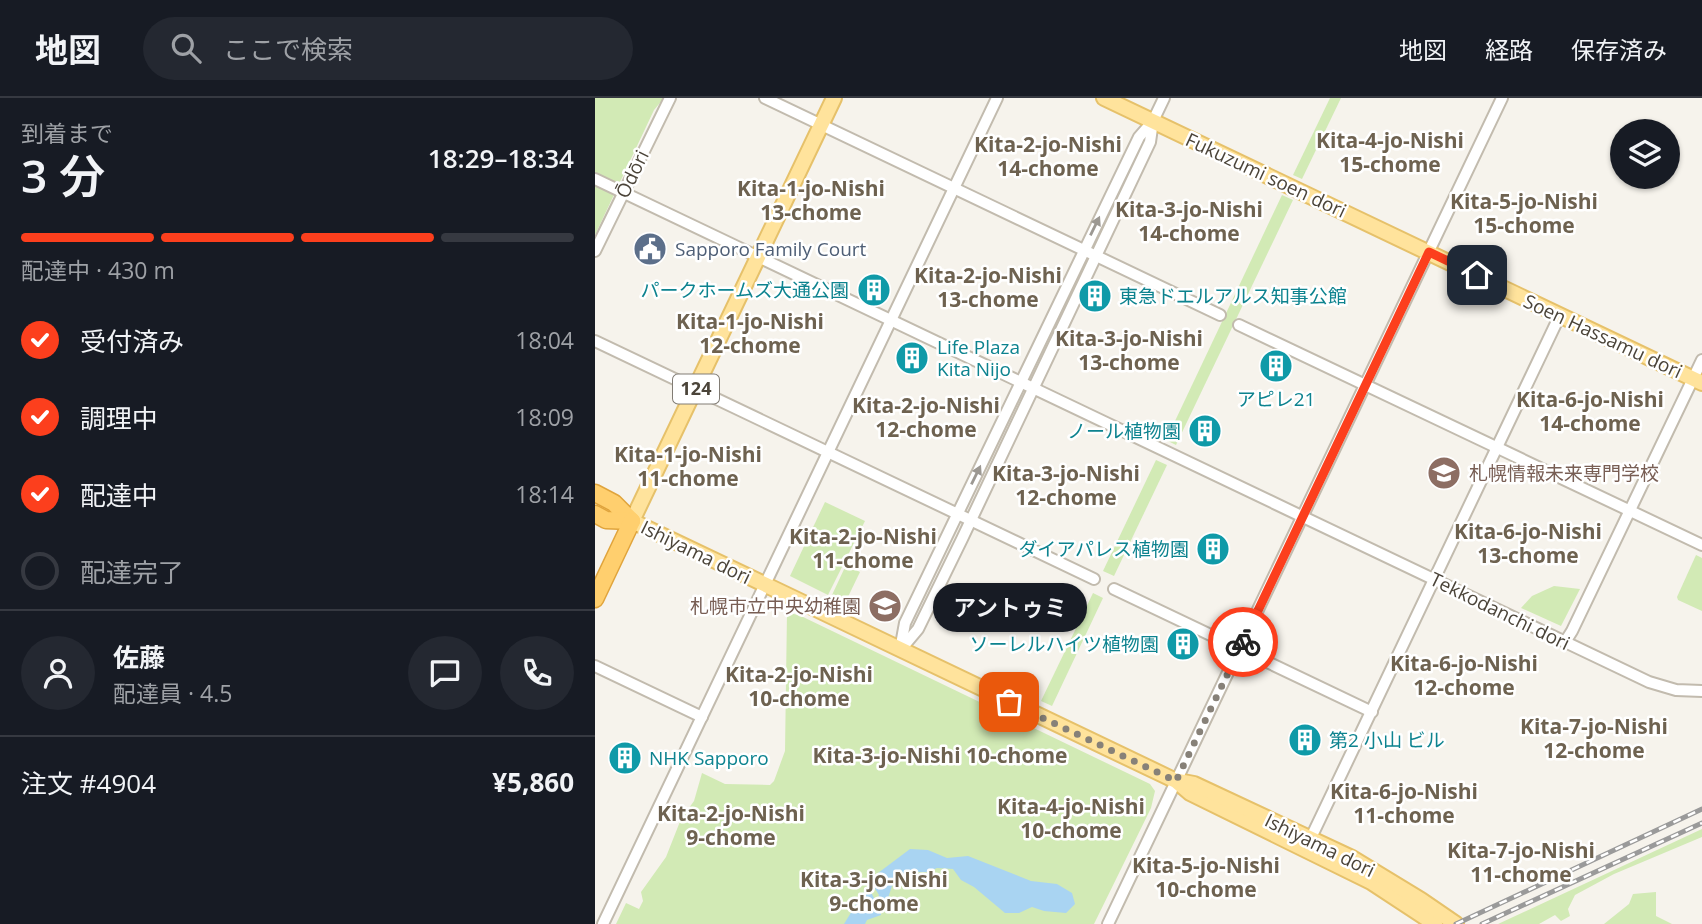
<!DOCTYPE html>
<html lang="ja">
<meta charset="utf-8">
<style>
:root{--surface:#171b24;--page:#242831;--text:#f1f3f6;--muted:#9ea1a6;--line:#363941;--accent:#fc3f1d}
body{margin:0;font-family:"Open Sans","Noto Sans JP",sans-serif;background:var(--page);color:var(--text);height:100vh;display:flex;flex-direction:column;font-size:26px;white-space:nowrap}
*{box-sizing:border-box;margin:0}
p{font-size:23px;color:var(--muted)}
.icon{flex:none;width:38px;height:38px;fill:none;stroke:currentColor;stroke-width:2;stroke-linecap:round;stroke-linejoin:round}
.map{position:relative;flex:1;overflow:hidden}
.details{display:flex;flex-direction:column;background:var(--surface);width:595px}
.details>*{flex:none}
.buttons{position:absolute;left:1015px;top:21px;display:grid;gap:14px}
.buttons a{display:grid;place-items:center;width:70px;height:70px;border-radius:50%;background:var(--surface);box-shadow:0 2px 5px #0004;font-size:35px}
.pin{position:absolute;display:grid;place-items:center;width:60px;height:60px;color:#fff;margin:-30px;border-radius:14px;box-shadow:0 4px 10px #0006}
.courier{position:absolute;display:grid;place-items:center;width:70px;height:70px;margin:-35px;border:5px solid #fc3f1d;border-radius:50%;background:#fff;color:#222;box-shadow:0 2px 9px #0007}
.bubble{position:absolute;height:49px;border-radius:24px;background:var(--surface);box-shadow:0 2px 5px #0004;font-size:23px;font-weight:600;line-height:49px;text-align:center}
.head em{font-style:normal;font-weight:600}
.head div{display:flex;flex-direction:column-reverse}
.head{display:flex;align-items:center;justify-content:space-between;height:119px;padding:0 21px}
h1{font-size:46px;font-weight:600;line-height:52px}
.bar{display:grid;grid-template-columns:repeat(4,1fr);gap:10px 7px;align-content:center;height:84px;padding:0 21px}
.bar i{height:9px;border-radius:5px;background:var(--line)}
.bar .on{background:var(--accent)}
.bar p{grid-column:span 4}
.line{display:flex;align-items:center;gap:18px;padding:0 21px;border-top:2px solid var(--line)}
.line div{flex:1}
.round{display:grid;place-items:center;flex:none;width:74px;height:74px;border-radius:37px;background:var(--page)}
ol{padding:0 21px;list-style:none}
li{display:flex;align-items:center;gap:21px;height:77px}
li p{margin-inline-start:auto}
li .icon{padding:7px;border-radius:50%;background:var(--accent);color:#fff;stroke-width:4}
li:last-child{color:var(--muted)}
li i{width:38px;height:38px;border:4px solid var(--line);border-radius:50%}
header{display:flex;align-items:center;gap:42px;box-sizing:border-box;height:98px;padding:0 35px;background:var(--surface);border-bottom:2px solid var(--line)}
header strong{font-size:33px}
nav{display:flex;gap:38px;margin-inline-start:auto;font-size:24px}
.search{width:490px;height:63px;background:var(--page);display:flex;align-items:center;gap:18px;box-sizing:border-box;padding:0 24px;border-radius:38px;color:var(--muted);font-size:26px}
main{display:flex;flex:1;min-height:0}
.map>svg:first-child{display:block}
</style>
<header>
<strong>地図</strong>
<div class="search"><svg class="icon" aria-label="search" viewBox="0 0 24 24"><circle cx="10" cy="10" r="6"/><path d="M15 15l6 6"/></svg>ここで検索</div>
<nav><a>地図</a><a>経路</a><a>保存済み</a></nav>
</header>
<main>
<section class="details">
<div class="head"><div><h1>3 分</h1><p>到着まで</p></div><em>18:29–18:34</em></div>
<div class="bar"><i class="on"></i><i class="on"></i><i class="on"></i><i></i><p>配達中 · 430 m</p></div>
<ol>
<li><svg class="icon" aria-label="check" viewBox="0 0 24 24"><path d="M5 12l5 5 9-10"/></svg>受付済み<p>18:04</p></li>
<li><svg class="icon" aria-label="check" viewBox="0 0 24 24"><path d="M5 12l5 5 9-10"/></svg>調理中<p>18:09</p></li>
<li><svg class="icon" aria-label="check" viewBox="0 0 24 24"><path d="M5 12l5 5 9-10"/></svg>配達中<p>18:14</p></li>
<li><i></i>配達完了</li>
</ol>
<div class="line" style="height:126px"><a class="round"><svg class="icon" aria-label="person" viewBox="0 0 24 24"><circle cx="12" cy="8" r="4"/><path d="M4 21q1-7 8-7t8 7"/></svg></a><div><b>佐藤</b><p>配達員 · 4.5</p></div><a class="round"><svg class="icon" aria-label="chat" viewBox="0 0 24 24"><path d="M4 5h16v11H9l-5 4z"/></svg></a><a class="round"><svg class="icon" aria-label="phone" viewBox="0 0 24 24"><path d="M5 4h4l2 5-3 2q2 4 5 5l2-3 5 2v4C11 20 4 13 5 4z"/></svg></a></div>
<div class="line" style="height:91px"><div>注文 #4904</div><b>¥5,860</b></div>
</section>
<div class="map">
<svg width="1107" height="826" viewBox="0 0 1107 826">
<rect width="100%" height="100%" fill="#f6f3ec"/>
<g fill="#d2eab5">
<polygon points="0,0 69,0 59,12 0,137"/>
<polygon points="735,0 746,0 707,81 698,77"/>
<polygon points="687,97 698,102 581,347 571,342"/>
<polygon points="561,362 572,367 519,478 508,473"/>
<polygon points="230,404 270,423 233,497 195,478"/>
<polygon points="1101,457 1107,460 1107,513 1083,502 1082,499"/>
<polygon points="251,467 265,474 251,503 237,497"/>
<polygon points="959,488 985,491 966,528 926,510 937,498"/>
<polygon points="498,495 508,500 457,608 446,603"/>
<polygon points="192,514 206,518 555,686 560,693 556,710 499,826 21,826 31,805 44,811 48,803 46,794 71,759 86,721 99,703 107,675 130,686 175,687 179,683 190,653"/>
<polygon points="1107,731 1107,739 1019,776 980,797 973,811 975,818 966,823 960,817 944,826 903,826"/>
<polygon points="1061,794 1061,818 1077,826 1009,826 1034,806 1038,796"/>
</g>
<polygon fill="#a9d4f2" points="315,751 333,752 352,760 373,758 436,783 462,786 477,795 480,806 471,815 449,813 437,809 424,815 410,815 379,789 366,782 358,771 342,770 333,774 312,774 297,788 293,800 285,803 286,817 272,822 270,826 249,826 268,795 272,792 276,794 279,800 283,800 284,797 276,784 279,778"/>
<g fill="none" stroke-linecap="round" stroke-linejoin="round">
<defs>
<g id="minor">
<polyline points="170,0 625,217"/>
<polyline points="0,81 1054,584 1081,592 1107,593"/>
<polyline points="0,153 75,0"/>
<polyline points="644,227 1107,447"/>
<polyline points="0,243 499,481"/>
<polyline points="519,491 777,614"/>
<polyline points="970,544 977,533 1107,262"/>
<polyline points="307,550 323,531 367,441 555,44 558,23"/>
<polyline points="305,552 310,525 544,39 558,23 569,0"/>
<polyline points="0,568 107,619"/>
<polyline points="713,746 965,217"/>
<polyline points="8,826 402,0"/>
<polyline points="513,826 907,0"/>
</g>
<g id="major">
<polyline points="239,0 37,423 581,683 595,695 776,784 840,826"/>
<polyline points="509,0 1107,285"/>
<polyline points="583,683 599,686 757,760 826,802 861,826"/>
</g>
<g id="highway">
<polyline points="0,395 19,405 37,423"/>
<polyline points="0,416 11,422 37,423"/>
<polyline points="0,501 37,423"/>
</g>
</defs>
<use href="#minor" stroke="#c2bbae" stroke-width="14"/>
<use href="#major" stroke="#e6c16a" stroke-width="18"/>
<use href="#highway" stroke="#e0a43c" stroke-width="19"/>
<use href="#minor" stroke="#fff" stroke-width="10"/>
<use href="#major" stroke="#ffe39c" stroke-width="14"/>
<use href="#highway" stroke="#ffcf6e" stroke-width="16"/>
<defs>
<g id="rail">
<polyline points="861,826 1107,711"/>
<polyline points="887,826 1107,725"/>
</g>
</defs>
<use href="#rail" stroke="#9a9a9a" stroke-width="5"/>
<use href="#rail" stroke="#fff" stroke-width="2.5" stroke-dasharray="8" stroke-linecap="butt"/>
</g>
<defs><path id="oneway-solid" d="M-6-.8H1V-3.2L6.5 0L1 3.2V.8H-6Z" transform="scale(1.75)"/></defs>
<g fill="#9c9892">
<use href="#oneway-solid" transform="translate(500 128) rotate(-64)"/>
<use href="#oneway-solid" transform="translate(381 377) rotate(-64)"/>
</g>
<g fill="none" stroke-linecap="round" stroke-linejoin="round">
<polyline stroke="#878178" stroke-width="7" stroke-dasharray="0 12.6" points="414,604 581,683 648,544"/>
<polyline stroke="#fc3f1d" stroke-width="9" points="648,544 834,154 882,177"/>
</g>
<defs>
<symbol id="civic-disc" viewBox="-11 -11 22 22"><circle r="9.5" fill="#5c6f8a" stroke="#fff"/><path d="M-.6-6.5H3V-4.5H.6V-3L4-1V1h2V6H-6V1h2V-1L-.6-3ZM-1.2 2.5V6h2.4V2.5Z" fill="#fff"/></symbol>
<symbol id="building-disc" viewBox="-11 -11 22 22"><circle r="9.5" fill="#0f9aa8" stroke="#fff"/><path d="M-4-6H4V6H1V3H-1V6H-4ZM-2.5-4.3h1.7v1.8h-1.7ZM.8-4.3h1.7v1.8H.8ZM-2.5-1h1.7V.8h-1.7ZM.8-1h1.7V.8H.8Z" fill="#fff"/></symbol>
<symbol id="university-disc" viewBox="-11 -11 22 22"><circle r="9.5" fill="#8d6e63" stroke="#fff"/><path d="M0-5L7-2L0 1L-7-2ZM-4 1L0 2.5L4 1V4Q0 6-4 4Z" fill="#fff"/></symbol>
<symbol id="school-disc" viewBox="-11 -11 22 22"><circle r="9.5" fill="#8d6e63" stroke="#fff"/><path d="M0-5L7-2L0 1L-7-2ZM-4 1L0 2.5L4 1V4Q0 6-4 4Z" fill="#fff"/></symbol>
</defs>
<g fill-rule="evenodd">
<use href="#civic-disc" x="36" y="132" width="38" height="38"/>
<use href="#building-disc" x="260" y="173" width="38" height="38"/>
<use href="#building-disc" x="481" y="179" width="38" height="38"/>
<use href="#building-disc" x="298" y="241" width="38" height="38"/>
<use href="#building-disc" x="662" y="249" width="38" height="38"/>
<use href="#building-disc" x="591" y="314" width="38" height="38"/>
<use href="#university-disc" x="830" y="356" width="38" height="38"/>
<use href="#building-disc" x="599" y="432" width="38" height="38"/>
<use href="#school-disc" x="271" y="489" width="38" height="38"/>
<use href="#building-disc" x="569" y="527" width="38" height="38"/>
<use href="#building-disc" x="691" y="623" width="38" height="38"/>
<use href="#building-disc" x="11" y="641" width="38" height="38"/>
</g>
<g text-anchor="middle" stroke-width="5" stroke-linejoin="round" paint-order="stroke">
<rect fill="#fff" stroke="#817c74" stroke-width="2" x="78" y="276.5" width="46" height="29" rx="5"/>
<g font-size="18" font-weight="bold" fill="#4b4439">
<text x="101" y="297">124</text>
</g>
<g font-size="19" fill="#4b4439" stroke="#fff">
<text transform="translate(37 76) rotate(-64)" y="7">Ōdōri</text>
<text transform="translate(671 77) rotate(25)" y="7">Fukuzumi soen dori</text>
<text transform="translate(1008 238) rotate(25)" y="7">Soen Hassamu dori</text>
<text transform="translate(101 454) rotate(26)" y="7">Ishiyama dori</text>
<text transform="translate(905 513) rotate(26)" y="7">Tekkodanchi dori</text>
<text transform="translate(725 747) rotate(26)" y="7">Ishiyama dori</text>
</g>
<g font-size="19" fill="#4e5e75" stroke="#fff" text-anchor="start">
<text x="80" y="158">Sapporo Family Court</text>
</g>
<g font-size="19" fill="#0d838f" stroke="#fff" text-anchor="end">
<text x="254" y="199">パークホームズ大通公園</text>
<text x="524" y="205" text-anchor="start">東急ドエルアルス知事公館</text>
<text x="342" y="256" text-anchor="start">Life Plaza<tspan x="342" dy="22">Kita Nijo</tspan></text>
<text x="681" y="308" text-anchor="middle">アピレ21</text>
<text x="586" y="340">ノール植物園</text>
<text x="594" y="458">ダイアパレス植物園</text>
<text x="564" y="553">ソーレルハイツ植物園</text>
<text x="734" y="649" text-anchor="start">第2 小山 ビル</text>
<text x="54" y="667" text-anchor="start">NHK Sapporo</text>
</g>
<g font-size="19" fill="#785e54" stroke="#fff" text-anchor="start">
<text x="874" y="382">札幌情報未来専門学校</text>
<text x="266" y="515" text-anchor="end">札幌市立中央幼稚園</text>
</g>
<g font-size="21" font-weight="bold" fill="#6e6250" stroke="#fff">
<text x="795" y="50">Kita-4-jo-Nishi<tspan x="795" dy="24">15-chome</tspan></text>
<text x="453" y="54">Kita-2-jo-Nishi<tspan x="453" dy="24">14-chome</tspan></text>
<text x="216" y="98">Kita-1-jo-Nishi<tspan x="216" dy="24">13-chome</tspan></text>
<text x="929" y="111">Kita-5-jo-Nishi<tspan x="929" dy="24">15-chome</tspan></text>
<text x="594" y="119">Kita-3-jo-Nishi<tspan x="594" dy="24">14-chome</tspan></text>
<text x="393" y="185">Kita-2-jo-Nishi<tspan x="393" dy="24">13-chome</tspan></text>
<text x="155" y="231">Kita-1-jo-Nishi<tspan x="155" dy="24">12-chome</tspan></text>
<text x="534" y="248">Kita-3-jo-Nishi<tspan x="534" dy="24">13-chome</tspan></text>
<text x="995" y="309">Kita-6-jo-Nishi<tspan x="995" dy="24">14-chome</tspan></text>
<text x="331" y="315">Kita-2-jo-Nishi<tspan x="331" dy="24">12-chome</tspan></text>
<text x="93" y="364">Kita-1-jo-Nishi<tspan x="93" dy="24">11-chome</tspan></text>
<text x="471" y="383">Kita-3-jo-Nishi<tspan x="471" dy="24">12-chome</tspan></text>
<text x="933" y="441">Kita-6-jo-Nishi<tspan x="933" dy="24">13-chome</tspan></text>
<text x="268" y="446">Kita-2-jo-Nishi<tspan x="268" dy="24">11-chome</tspan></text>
<text x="869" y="573">Kita-6-jo-Nishi<tspan x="869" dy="24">12-chome</tspan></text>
<text x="204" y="584">Kita-2-jo-Nishi<tspan x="204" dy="24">10-chome</tspan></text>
<text x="999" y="636">Kita-7-jo-Nishi<tspan x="999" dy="24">12-chome</tspan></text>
<text x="345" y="665">Kita-3-jo-Nishi 10-chome</text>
<text x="809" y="701">Kita-6-jo-Nishi<tspan x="809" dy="24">11-chome</tspan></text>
<text x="476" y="716">Kita-4-jo-Nishi<tspan x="476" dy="24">10-chome</tspan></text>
<text x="136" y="723">Kita-2-jo-Nishi<tspan x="136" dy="24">9-chome</tspan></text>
<text x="926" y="760">Kita-7-jo-Nishi<tspan x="926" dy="24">11-chome</tspan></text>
<text x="611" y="775">Kita-5-jo-Nishi<tspan x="611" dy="24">10-chome</tspan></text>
<text x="279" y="789">Kita-3-jo-Nishi<tspan x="279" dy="24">9-chome</tspan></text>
</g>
</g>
</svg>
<div class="buttons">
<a><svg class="icon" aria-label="layers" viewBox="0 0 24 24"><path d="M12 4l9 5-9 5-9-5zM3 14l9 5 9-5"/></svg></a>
</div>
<div class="pin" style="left:414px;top:604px;background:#ea580c"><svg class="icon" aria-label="bag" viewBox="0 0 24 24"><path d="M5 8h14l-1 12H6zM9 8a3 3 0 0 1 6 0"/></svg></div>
<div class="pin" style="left:882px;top:177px;background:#1f2937"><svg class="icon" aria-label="home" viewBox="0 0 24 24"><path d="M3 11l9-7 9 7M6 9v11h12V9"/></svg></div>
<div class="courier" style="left:648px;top:544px"><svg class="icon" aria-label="bike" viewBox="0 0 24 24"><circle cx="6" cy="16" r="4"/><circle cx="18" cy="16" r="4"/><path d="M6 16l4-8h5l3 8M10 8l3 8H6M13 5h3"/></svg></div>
<div class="bubble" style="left:338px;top:485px;width:154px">アントゥミ</div>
</div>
</main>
